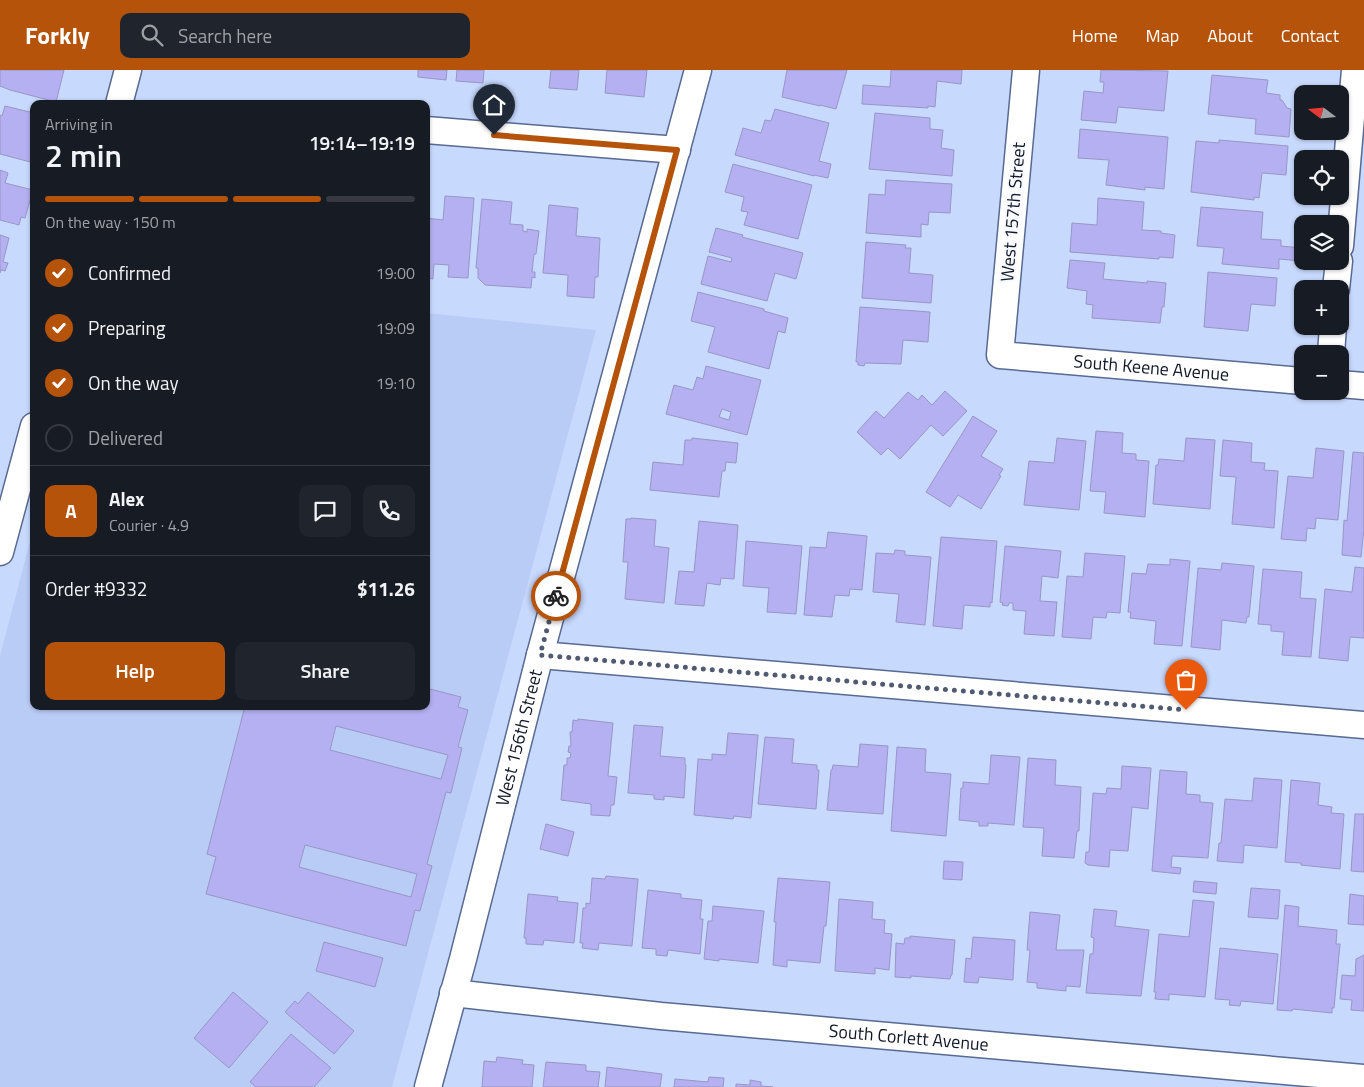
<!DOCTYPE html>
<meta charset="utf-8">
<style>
:root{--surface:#171b24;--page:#20242c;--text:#f1f3f6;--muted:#9ea1a6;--line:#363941;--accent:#b45309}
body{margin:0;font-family:"Titillium Web",sans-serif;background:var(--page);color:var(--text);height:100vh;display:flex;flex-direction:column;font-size:19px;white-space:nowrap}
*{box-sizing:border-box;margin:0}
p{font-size:16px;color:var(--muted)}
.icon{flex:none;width:28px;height:28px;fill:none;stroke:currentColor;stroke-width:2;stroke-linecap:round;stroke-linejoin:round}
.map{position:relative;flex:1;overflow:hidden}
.side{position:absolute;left:30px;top:30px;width:400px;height:610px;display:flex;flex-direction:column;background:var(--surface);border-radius:10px;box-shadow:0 1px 4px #0004}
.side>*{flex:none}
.needle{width:32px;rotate:286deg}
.tools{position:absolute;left:1294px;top:15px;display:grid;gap:10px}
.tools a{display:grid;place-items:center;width:55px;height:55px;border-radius:10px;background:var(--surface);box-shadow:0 1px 4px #0004;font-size:25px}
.pin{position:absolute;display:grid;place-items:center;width:42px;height:42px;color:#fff;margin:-51px -21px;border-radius:50% 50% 50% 0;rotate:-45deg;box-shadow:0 0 5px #0007}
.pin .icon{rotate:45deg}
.courier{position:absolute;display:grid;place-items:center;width:50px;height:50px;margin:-25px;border:4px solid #b45309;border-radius:50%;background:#fff;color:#222;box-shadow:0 1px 6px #0007}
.overview em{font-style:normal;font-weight:600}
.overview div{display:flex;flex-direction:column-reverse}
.overview{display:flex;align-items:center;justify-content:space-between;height:85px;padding:0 15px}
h1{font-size:32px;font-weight:600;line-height:38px}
.bar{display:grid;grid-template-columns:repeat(4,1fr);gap:8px 5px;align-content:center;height:60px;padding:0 15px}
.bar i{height:6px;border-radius:4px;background:var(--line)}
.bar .active{background:var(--accent)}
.bar p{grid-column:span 4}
.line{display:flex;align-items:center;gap:12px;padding:0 15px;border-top:1px solid var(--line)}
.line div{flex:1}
.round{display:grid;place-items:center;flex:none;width:52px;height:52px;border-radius:10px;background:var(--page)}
ol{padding:0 15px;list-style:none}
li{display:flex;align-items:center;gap:15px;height:55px}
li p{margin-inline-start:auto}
li .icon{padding:5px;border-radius:50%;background:var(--accent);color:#fff;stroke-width:4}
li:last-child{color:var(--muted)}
li i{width:28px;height:28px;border:2px solid var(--line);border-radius:50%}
.button{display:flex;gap:10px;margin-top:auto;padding:10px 15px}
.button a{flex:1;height:58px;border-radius:10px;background:var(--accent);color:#fff;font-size:20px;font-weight:600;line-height:58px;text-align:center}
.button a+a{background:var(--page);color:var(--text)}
header{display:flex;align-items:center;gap:30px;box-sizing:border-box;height:70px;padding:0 25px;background:var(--accent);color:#fff}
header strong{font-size:24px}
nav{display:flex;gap:28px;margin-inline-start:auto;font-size:18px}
.search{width:350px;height:45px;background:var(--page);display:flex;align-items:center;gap:12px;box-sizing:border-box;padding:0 18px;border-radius:10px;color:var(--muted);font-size:19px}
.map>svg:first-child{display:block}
</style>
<header>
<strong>Forkly</strong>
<div class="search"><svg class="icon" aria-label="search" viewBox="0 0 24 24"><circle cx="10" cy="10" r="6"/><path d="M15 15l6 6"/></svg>Search here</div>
<nav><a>Home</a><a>Map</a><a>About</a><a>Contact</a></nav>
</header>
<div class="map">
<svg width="1364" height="1017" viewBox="0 0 1364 1017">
<rect width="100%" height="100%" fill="#c8d9fe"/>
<polygon fill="#b9ccf6" points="426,243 596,260 392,1017 0,1017 0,586 34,456 34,636 426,636"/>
<g fill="#b4b0f1" stroke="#9896c5" fill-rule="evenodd">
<polygon points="0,0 64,0 56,32 10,20 0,16"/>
<polygon points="418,0 447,0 446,10 418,7"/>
<polygon points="457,0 484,0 483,13 456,11"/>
<polygon points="551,0 579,0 577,20 549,18"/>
<polygon points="607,0 647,0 644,27 605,23"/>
<polygon points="787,0 847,0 836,39 820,35 820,36 782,27"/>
<polygon points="891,0 962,0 961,14 937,11 935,37 928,36 928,38 862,34 863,15 890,17"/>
<polygon points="1101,0 1168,1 1164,41 1118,37 1116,53 1081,50 1084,21 1103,23 1104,12 1100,12"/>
<polygon points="1212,5 1268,10 1266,23 1280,25 1280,30 1282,30 1287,38 1291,39 1289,67 1255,64 1256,49 1208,44"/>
<polygon points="5,36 34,43 34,93 0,84 0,45 2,46"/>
<polygon points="775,39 829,53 819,91 831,94 828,108 814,105 814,106 735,85 743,58 761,63 765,50 771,51"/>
<polygon points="875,43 930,48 930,59 943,60 941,78 954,80 952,106 869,99"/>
<polygon points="1080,59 1168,67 1164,119 1145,117 1145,120 1106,115 1109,90 1078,88"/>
<polygon points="1219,70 1288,76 1286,105 1262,103 1259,128 1254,127 1254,130 1191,122 1196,71 1219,73"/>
<polygon points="733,94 812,115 798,169 744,155 748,142 741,141 744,127 725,122"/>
<polygon points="0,100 8,103 5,113 33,120 25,148 21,147 19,155 0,150"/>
<polygon points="886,110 952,114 950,143 929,142 928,155 921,154 921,167 866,163 869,124 885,125"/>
<polygon points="445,126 474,128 468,208 448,207 449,195 434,194 433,209 426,208 426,148 443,150"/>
<polygon points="1098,128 1144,132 1142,160 1161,161 1161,163 1175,165 1173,188 1159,187 1159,189 1070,182 1072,153 1097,155"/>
<polygon points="482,129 512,132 510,154 523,155 523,161 527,162 527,159 539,161 536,184 534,184 532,202 535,202 535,208 532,207 531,218 485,215 478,208 478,198 476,198"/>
<polygon points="549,135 578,138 576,166 600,168 598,207 595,207 594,228 567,226 568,205 543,203"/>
<polygon points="1201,137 1263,142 1261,169 1281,170 1281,176 1302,178 1301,191 1279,189 1279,199 1222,194 1224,178 1197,176"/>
<polygon points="716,158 743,165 742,167 803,183 796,209 775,203 767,231 701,214 708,186 731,192 732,188 709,182"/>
<polygon points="0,165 9,168 3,192 8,193 5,201 1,200 0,203"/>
<polygon points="866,172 906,175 905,178 911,178 909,203 933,205 931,233 862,228"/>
<polygon points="1070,190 1105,193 1103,209 1147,213 1147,211 1166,213 1164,237 1162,237 1160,253 1092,248 1093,235 1086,234 1087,221 1067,218"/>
<polygon points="1208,202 1277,208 1275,236 1251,234 1248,261 1204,257"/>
<polygon points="698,222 764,239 764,241 788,248 785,263 778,261 769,299 708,282 715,257 691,251"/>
<polygon points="860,237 930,242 928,272 903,270 901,294 865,293 864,296 858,295 858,292 856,292"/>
<path d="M706,296L761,310L747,365L666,344L674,315L693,320L697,307L703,309ZM722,339L731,342L729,350L719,347Z"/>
<polygon points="945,321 967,341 943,366 931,355 900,389 888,378 881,385 857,362 876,341 884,348 908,322 918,330 922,325 932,335"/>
<polygon points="973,346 997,361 981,386 1003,399 999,405 1001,406 981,439 958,425 950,437 926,422"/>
<polygon points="1096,361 1123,363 1122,383 1136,384 1136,390 1149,391 1145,447 1104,443 1106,422 1090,421"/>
<polygon points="692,368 738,373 736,393 726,392 725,401 722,401 719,427 650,420 653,392 683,395 685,370 692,370"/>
<polygon points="1057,368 1086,371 1079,440 1024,435 1029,391 1054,393"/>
<polygon points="1186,368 1215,370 1210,439 1153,434 1156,395 1158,395 1159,389 1184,391"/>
<polygon points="1223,370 1252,373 1251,392 1265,393 1264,400 1278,401 1274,458 1232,454 1236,407 1220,406"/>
<polygon points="1316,378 1344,381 1338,450 1316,448 1315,459 1307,458 1306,471 1281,469 1288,406 1313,408"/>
<polygon points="1353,382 1364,383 1364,459 1361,487 1342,485 1344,450 1347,451"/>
<polygon points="631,448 656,450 654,476 669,478 664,533 625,529 628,492 623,492 626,449 631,449"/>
<polygon points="699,451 738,455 734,509 721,508 720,515 707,513 704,536 675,534 679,501 694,502"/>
<polygon points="828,462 867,466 862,520 850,519 849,526 835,525 832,547 804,545 810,477 826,478"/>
<polygon points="941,467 997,471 992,533 990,532 990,537 964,535 962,559 933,556"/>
<polygon points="746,471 802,476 796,544 767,542 769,518 743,516"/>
<polygon points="1005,476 1061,481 1058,508 1042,506 1040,531 1057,532 1054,566 1024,564 1026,541 1013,540 1013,533 1009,533 1008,536 1002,535 1003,533 1000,532"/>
<polygon points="895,480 905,481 905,485 931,487 925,555 896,552 899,524 873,522 876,483 894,484"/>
<polygon points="1085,483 1125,486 1120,543 1107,542 1106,548 1093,547 1091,569 1062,567 1067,506 1083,507"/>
<polygon points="1170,489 1190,491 1182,576 1154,574 1156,551 1130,548 1131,542 1128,542 1132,503 1146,504 1148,494 1170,495"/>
<polygon points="1222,493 1254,496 1249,547 1247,547 1246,553 1222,550 1220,580 1191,577 1198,498 1221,500"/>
<polygon points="1355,497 1364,498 1364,568 1350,567 1348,591 1319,588 1325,519 1352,522"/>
<polygon points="1263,499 1302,502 1300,528 1316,529 1311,587 1282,585 1284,562 1271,561 1271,555 1258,554"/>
<path d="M426,618L461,627L458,637L468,640L458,677L462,678L451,723L446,722L427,794L432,796L420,841L415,840L406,876L206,824L216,787L207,784L245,636H426ZM336,656L448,685L441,709L330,680ZM305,775L417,804L411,827L299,797Z"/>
<polygon points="578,649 613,653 608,706 617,707 614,735 611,735 610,746 591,745 591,734 561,730 564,695 567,695 567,688 570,688 571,683 568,682 569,676 571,676 570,662 572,662 573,650 578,651"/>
<polygon points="634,655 663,657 660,686 685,688 685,694 686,695 684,728 664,726 664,730 654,729 654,725 628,723"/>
<polygon points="728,663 758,665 751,748 734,746 733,749 694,745 698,689 712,690 712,684 726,685"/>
<polygon points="765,667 794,669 792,693 817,695 817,700 819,700 816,739 758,734"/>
<polygon points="860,674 888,676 883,744 827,740 831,700 832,700 833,695 858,697"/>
<polygon points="897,677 926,679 925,702 951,704 946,766 891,761"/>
<polygon points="991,685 1020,687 1014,755 988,753 988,756 979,756 979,752 959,750 961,718 963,718 963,712 989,714"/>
<polygon points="1028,688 1056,690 1055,715 1081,717 1079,761 1077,761 1074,788 1042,786 1044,758 1023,757"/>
<polygon points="1122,696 1151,698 1148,739 1132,737 1128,781 1110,780 1109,797 1088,795 1085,793 1086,782 1089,782 1093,723 1106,724 1107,718 1121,719"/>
<polygon points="1160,700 1187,702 1186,724 1200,725 1200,732 1213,733 1208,788 1172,786 1171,797 1181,798 1180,804 1152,801"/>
<polygon points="1254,708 1282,710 1277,778 1244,775 1243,793 1217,791 1219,773 1221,773 1225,729 1252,731"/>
<polygon points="1291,710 1320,713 1318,735 1332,737 1331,743 1344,744 1340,799 1301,795 1301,793 1285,792"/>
<polygon points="1355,744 1364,744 1364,802 1351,801"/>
<polygon points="546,754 574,762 568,786 540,779"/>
<polygon points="944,791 963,792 962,810 943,809"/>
<polygon points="606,806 638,809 632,876 599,873 598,880 582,878 583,873 580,873 583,838 586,838 586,833 590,834 592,808 605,809"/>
<polygon points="778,808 830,812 826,856 824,856 820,893 787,890 787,897 773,895 776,852 774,852"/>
<polygon points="1194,811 1217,813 1216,824 1193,822"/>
<polygon points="1251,818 1280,820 1278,849 1248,847"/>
<polygon points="648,820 681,824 681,828 702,830 700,849 703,849 700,884 668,880 667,886 656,885 656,879 642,878"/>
<polygon points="528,824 558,827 557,831 578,833 574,873 544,870 543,875 526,874 526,868 524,868"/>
<polygon points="1350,824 1364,826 1364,855 1348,854"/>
<polygon points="839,829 873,832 872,849 885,850 884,863 892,864 889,900 875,898 875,904 835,901"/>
<polygon points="1193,830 1214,832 1205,927 1169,924 1169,930 1155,929 1156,922 1154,922 1159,864 1189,867"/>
<polygon points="1285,835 1299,837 1298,856 1337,860 1336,874 1340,874 1334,938 1332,938 1332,943 1293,939 1292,941 1277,940"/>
<polygon points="713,836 764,841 758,893 719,889 719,891 704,889 708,851 712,851"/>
<polygon points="1094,839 1117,841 1115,856 1149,860 1141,926 1086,923 1090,884 1093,884 1094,868 1091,867"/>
<polygon points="1030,842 1060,845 1056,880 1084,880 1080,917 1066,916 1066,921 1037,918 1037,913 1027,912 1030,880 1027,880"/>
<polygon points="910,866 955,870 952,905 951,905 950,909 911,906 911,908 895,907 896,873 904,874 905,868 910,868"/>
<polygon points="973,867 1015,870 1013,910 979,907 978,913 964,912 966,888 971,889"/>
<polygon points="324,872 383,888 375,917 316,901"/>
<polygon points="1220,878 1278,884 1273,934 1241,931 1240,936 1229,935 1230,930 1215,929"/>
<polygon points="1364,885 1364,941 1351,940 1352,930 1340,929 1342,905 1355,906 1356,889"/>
<polygon points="233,922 268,952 229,998 194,968"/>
<polygon points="308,922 354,961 334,984 285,942 295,931 298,934"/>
<polygon points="291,964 331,998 314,1017 256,1017 250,1012"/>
<polygon points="497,987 523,990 522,994 534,995 532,1017 482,1017 484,991 496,992"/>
<polygon points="546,992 586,995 586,1001 600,1002 598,1017 543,1017"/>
<polygon points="607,997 662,1004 660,1017 605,1017"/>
<polygon points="709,1007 724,1008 723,1017 674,1017 675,1009 708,1012"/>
<polygon points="750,1010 761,1012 761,1016 773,1017 736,1017 736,1014 750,1015"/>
</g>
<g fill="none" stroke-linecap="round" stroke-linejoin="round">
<defs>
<g id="minor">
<path id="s1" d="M1026,0L1000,285L1302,311"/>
<polyline points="119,34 128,0"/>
<polyline points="426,60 677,80"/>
<polyline points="1340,176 1355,0"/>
<polyline points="1336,219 1339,191"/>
<polyline points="1331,284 1333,256"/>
<polyline points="1340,314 1364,316"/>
<polyline points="0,482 34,356"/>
<polyline points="540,585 1364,655"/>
<path id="s2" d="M453,923L661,946L1364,1008"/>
<path id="s3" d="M428,1017L463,889L540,585L698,0"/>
</g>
</defs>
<use href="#minor" stroke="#586992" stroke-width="29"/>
<use href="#minor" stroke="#fff" stroke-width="26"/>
</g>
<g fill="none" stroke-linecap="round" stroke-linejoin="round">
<polyline stroke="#505b72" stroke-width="5" stroke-dasharray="0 9" points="556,526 540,585 1186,640"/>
<polyline stroke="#b45309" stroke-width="6" points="494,65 677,80 556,526"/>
</g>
<g text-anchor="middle" stroke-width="4.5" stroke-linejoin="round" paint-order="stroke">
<g font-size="18" fill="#101727" stroke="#f8faff">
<text transform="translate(1013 142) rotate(-85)" y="6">West 157th Street</text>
<text dy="6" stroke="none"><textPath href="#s1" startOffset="438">South Keene Avenue</textPath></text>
<text dy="6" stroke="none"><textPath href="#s3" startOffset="361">West 156th Street</textPath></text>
<text dy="6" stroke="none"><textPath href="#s2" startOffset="458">South Corlett Avenue</textPath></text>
</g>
</g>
</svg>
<div class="tools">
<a><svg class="needle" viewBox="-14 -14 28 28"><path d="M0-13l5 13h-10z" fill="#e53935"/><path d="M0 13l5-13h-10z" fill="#9ea1a6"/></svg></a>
<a><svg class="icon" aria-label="locate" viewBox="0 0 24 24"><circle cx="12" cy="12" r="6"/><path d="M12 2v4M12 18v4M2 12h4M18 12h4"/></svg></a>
<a><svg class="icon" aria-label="layers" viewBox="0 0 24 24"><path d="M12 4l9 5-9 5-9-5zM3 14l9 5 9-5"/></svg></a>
<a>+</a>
<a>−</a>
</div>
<div class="pin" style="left:1186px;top:640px;background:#ea580c"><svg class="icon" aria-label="bag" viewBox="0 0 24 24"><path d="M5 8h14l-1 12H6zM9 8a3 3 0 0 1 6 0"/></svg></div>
<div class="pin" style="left:494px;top:65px;background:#1f2937"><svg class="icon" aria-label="home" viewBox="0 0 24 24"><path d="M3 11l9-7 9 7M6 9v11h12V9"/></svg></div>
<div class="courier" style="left:556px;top:526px"><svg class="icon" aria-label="bike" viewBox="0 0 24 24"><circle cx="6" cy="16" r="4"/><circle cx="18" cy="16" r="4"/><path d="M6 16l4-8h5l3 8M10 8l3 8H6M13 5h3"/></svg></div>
<section class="side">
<div class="overview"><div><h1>2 min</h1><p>Arriving in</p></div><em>19:14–19:19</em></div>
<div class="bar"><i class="active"></i><i class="active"></i><i class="active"></i><i></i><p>On the way · 150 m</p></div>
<ol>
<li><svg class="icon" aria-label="check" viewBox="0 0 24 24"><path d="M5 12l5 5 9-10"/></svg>Confirmed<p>19:00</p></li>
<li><svg class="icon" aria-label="check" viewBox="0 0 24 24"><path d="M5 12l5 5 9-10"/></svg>Preparing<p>19:09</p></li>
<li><svg class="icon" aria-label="check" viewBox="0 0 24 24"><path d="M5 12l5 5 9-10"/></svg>On the way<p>19:10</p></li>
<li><i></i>Delivered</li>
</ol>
<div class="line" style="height:90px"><b class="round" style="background:var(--accent);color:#fff">A</b><div><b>Alex</b><p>Courier · 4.9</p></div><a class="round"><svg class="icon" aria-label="chat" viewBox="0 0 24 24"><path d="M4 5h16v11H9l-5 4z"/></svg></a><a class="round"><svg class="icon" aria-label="phone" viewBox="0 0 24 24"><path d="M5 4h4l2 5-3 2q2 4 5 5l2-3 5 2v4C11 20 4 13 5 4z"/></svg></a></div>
<div class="line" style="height:65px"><div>Order #9332</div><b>$11.26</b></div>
<div class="button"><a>Help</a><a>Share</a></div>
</section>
</div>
